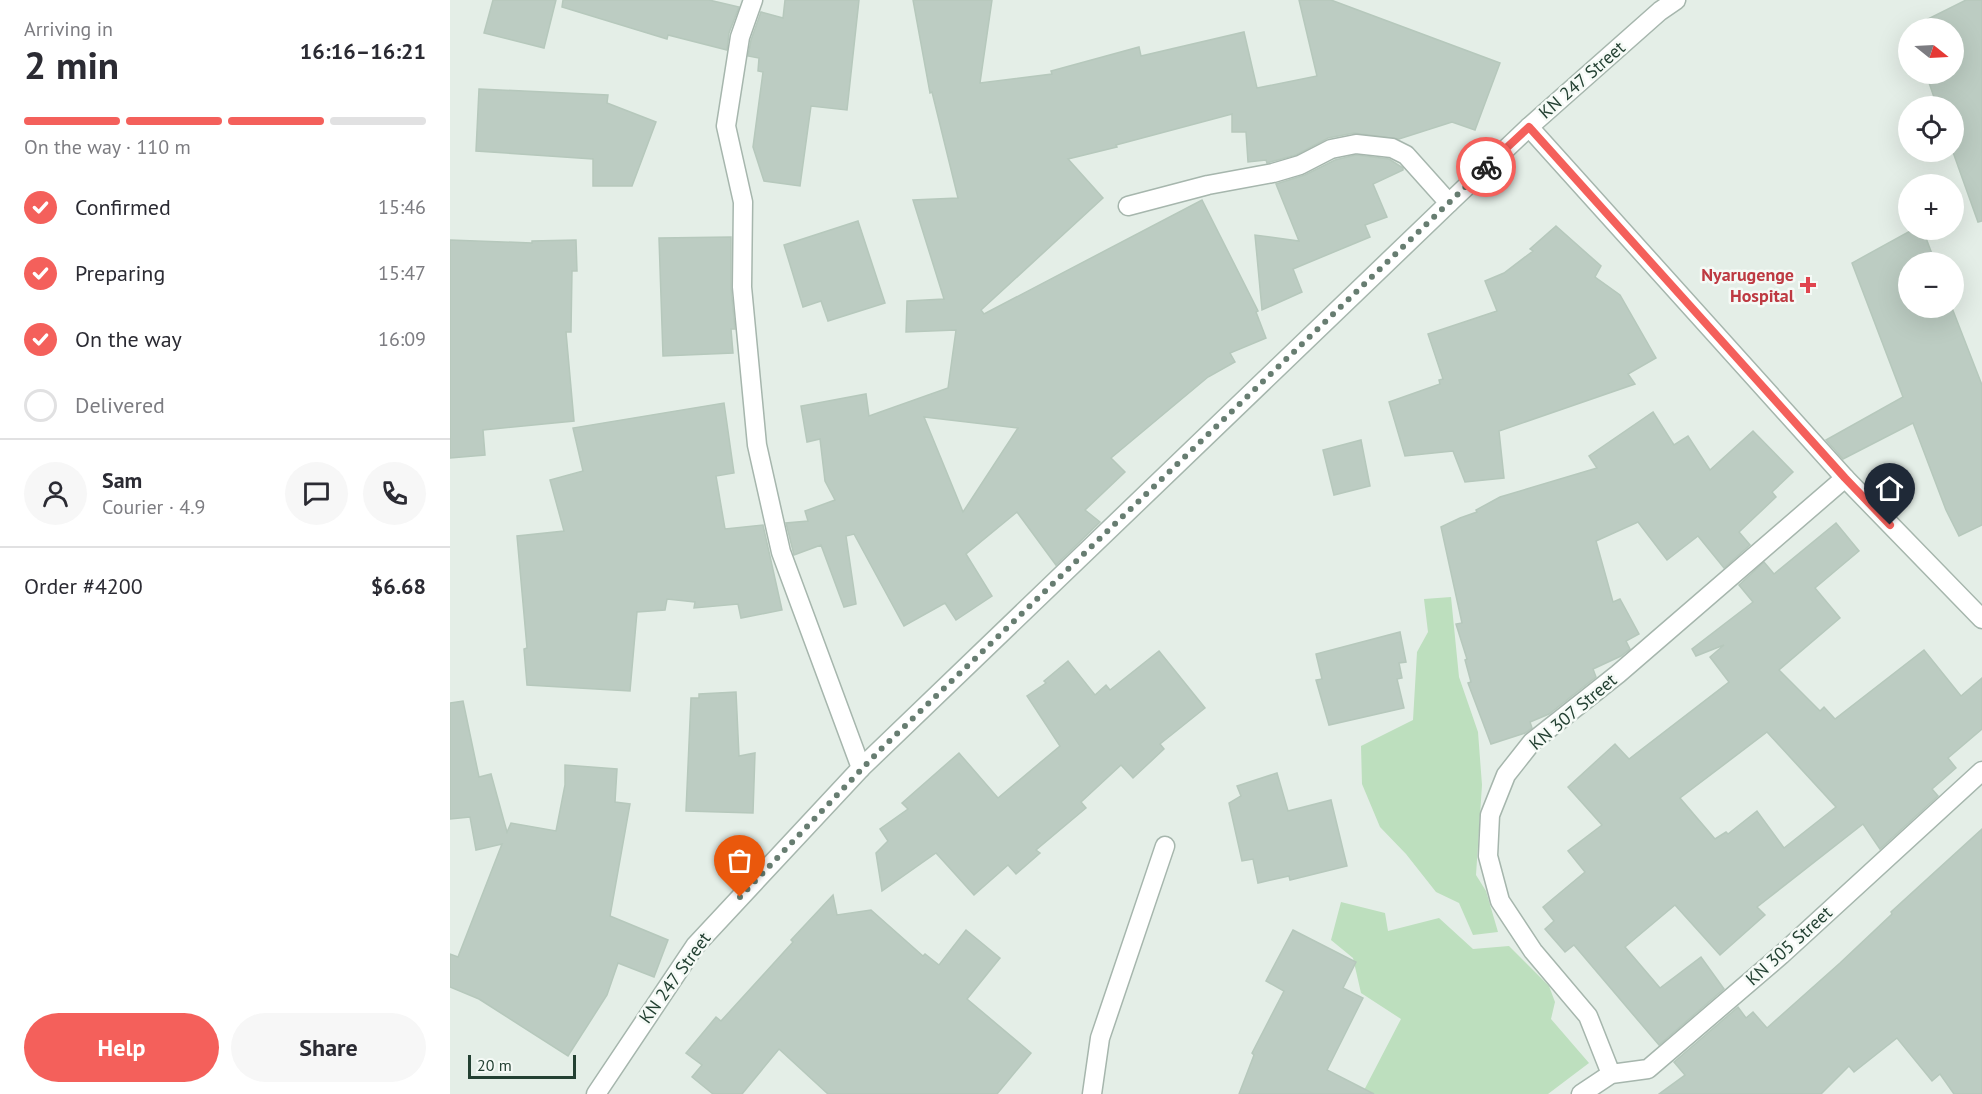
<!DOCTYPE html>
<meta charset="utf-8">
<style>
:root{--surface:#fff;--page:#f7f7f7;--text:#2b2b33;--muted:#7c7c81;--line:#e1e1e2;--accent:#f4605b}
body{margin:0;font-family:"PT Sans",sans-serif;background:var(--page);color:var(--text);height:100vh;display:flex;flex-direction:column;font-size:22px;white-space:nowrap}
*{box-sizing:border-box;margin:0}
p{font-size:20px;color:var(--muted)}
.icon{flex:none;width:33px;height:33px;fill:none;stroke:currentColor;stroke-width:2;stroke-linecap:round;stroke-linejoin:round}
.map{position:relative;flex:1;overflow:hidden}
.side{display:flex;flex-direction:column;background:var(--surface);width:450px}
.side>*{flex:none}
.needle{width:39px;rotate:108deg}
.buttons{position:absolute;left:1448px;top:18px;display:grid;gap:12px}
.buttons a{display:grid;place-items:center;width:66px;height:66px;border-radius:50%;background:var(--surface);box-shadow:0 6px 24px #0002;font-size:30px}
.scale{position:absolute;left:18px;bottom:15px;width:108px;box-sizing:border-box;padding-left:6px;border:3px solid #234032;border-top:0;font-size:16px;line-height:21px;white-space:nowrap;color:#234032;-webkit-text-stroke:4px #f5faf6;paint-order:stroke}
.pin{position:absolute;display:grid;place-items:center;width:51px;height:51px;color:#fff;margin:-62px -26px;border-radius:50% 50% 50% 0;rotate:-45deg;box-shadow:0 0 6px #0007}
.pin .icon{rotate:45deg}
.courier{position:absolute;display:grid;place-items:center;width:60px;height:60px;margin:-30px;border:4px solid #f4605b;border-radius:50%;background:#fff;color:#222;box-shadow:0 2px 8px #0007}
.overview em{font-style:normal;font-weight:600}
.overview div{display:flex;flex-direction:column-reverse}
.overview{display:flex;align-items:center;justify-content:space-between;height:102px;padding:0 24px}
h1{font-size:39px;font-weight:600;line-height:45px}
.bar{display:grid;grid-template-columns:repeat(4,1fr);gap:9px 6px;align-content:center;height:72px;padding:0 24px}
.bar i{height:8px;border-radius:4px;background:var(--line)}
.bar .active{background:var(--accent)}
.bar p{grid-column:span 4}
.line{display:flex;align-items:center;gap:15px;padding:0 24px;border-top:2px solid var(--line)}
.line div{flex:1}
.round{display:grid;place-items:center;flex:none;width:63px;height:63px;border-radius:32px;background:var(--page)}
ol{padding:0 24px;list-style:none}
li{display:flex;align-items:center;gap:18px;height:66px}
li p{margin-inline-start:auto}
li .icon{padding:6px;border-radius:50%;background:var(--accent);color:#fff;stroke-width:4}
li:last-child{color:var(--muted)}
li i{width:33px;height:33px;border:3px solid var(--line);border-radius:50%}
.primary-button{display:flex;gap:12px;margin-top:auto;padding:12px 24px}
.primary-button a{flex:1;height:69px;border-radius:36px;background:var(--accent);color:#fff;font-size:24px;font-weight:600;line-height:69px;text-align:center}
.primary-button a+a{background:var(--page);color:var(--text)}
main{display:flex;flex:1;min-height:0}
.map>svg:first-child{display:block}
</style>
<main>
<section class="side">
<div class="overview"><div><h1>2 min</h1><p>Arriving in</p></div><em>16:16–16:21</em></div>
<div class="bar"><i class="active"></i><i class="active"></i><i class="active"></i><i></i><p>On the way · 110 m</p></div>
<ol>
<li><svg class="icon" aria-label="check" viewBox="0 0 24 24"><path d="M5 12l5 5 9-10"/></svg>Confirmed<p>15:46</p></li>
<li><svg class="icon" aria-label="check" viewBox="0 0 24 24"><path d="M5 12l5 5 9-10"/></svg>Preparing<p>15:47</p></li>
<li><svg class="icon" aria-label="check" viewBox="0 0 24 24"><path d="M5 12l5 5 9-10"/></svg>On the way<p>16:09</p></li>
<li><i></i>Delivered</li>
</ol>
<div class="line" style="height:108px"><a class="round"><svg class="icon" aria-label="person" viewBox="0 0 24 24"><circle cx="12" cy="8" r="4"/><path d="M4 21q1-7 8-7t8 7"/></svg></a><div><b>Sam</b><p>Courier · 4.9</p></div><a class="round"><svg class="icon" aria-label="chat" viewBox="0 0 24 24"><path d="M4 5h16v11H9l-5 4z"/></svg></a><a class="round"><svg class="icon" aria-label="phone" viewBox="0 0 24 24"><path d="M5 4h4l2 5-3 2q2 4 5 5l2-3 5 2v4C11 20 4 13 5 4z"/></svg></a></div>
<div class="line" style="height:78px"><div>Order #4200</div><b>$6.68</b></div>
<div class="primary-button"><a>Help</a><a>Share</a></div>
</section>
<div class="map">
<svg width="1532" height="1094" viewBox="0 0 1532 1094">
<rect width="100%" height="100%" fill="#e4eee7"/>
<g fill="#bddfbe">
<polygon points="1001,597 1009,677 1028,732 1032,785 1026,875 1036,891 1048,932 1023,935 1009,903 986,892 956,854 930,827 912,784 911,746 963,720 967,652 978,632 974,599"/>
<polygon points="891,902 935,913 938,931 989,918 1023,949 1059,946 1099,986 1105,1002 1101,1019 1139,1063 1098,1094 912,1094 951,1019 911,993 903,958 881,940"/>
</g>
<g fill="#bcccc2" stroke="#b6c8bc" stroke-width="1.5" fill-rule="evenodd">
<polygon points="43,0 106,0 94,48 34,33"/>
<polygon points="113,0 259,0 289,7 279,33 277,50 218,35 217,39 112,7"/>
<polygon points="335,0 409,0 397,110 361,106 350,186 314,181 303,147 313,72 308,71 309,58 298,56 301,40 311,12 333,18"/>
<path d="M463,0H542L530,83L602,74L601,71L689,47L691,56L794,32L807,88L867,76L849,0H881L1050,63L1025,130L1002,122L949,139L904,133L878,138L846,155L820,162L817,163L816,160L798,162L796,132H782V114L666,145L667,147L618,159L653,198L531,310L534,314L752,200L808,311L806,312L816,338L780,353L785,362L758,377L661,458L675,472L635,510L650,522L606,565L567,512L516,554L542,596L506,620L495,603L454,626L404,534L396,536L406,604L394,607L371,545L344,555L336,523L358,521L355,511L385,500L375,481L370,439L357,442L351,406L416,394L419,416L498,388L506,330L456,332L457,301L494,299L463,200L508,198L482,92L480,93ZM474,417L568,428L513,512Z"/>
<polygon points="1516,0 1532,0 1532,221 1528,222 1503,152 1503,106 1487,106 1476,74 1503,74 1503,28 1460,28"/>
<polygon points="29,89 158,95 157,103 206,122 182,186 143,186 143,159 26,151"/>
<polygon points="906,155 939,159 953,168 953,170 923,184 937,217 915,225 920,237 843,269 852,292 812,310 805,235 849,241 826,184 855,175 885,160"/>
<polygon points="408,221 435,303 378,321 371,301 353,307 334,245"/>
<polygon points="1106,226 1151,266 1145,277 1170,295 1206,358 1178,374 1185,384 1049,431 1054,478 1015,482 1003,451 955,456 939,402 990,384 989,380 993,379 978,334 1047,311 1035,281 1054,273 1083,251 1080,249"/>
<polygon points="1462,230 1473,230 1485,262 1458,262 1458,308 1502,308 1532,385 1532,525 1509,536 1496,510 1463,423 1393,459 1376,440 1453,397 1402,263"/>
<polygon points="281,237 281,288 285,329 281,329 283,353 213,356 209,238"/>
<polygon points="0,240 82,243 82,241 126,240 127,271 122,271 121,332 116,332 124,421 33,430 35,455 0,458"/>
<polygon points="274,403 284,473 266,476 275,529 313,525 332,610 291,618 288,604 244,608 245,602 217,599 215,610 187,612 180,691 77,685 74,649 77,648 67,536 114,531 100,480 133,471 123,428"/>
<polygon points="1203,412 1224,445 1238,436 1260,470 1303,431 1343,472 1322,492 1326,497 1289,532 1300,545 1274,568 1248,536 1217,560 1188,522 1146,541 1163,602 1170,599 1189,634 1176,641 1180,649 1171,656 1143,669 1146,677 1099,714 1080,722 1082,728 1075,733 1041,744 1018,683 1021,682 1015,660 1017,659 1006,624 1012,623 991,527 1010,518 1027,512 1026,510 1050,497 1147,468 1139,456"/>
<polygon points="911,440 920,486 884,495 873,450"/>
<path d="M1386,523L1409,551L1365,588L1390,618L1329,670L1370,711L1374,707L1385,719L1474,650L1511,696L1532,678V729L1498,758L1506,768L1482,789L1488,796L1430,849L1413,824L1307,907L1315,915L1270,955L1225,905L1175,947L1210,988L1251,957L1274,989L1209,1045L1124,945L1115,952L1095,929L1104,921L1093,907L1135,872L1118,851L1152,825L1118,787L1165,744L1179,759L1279,682L1260,657L1274,645L1246,656L1242,649L1303,602L1289,585L1314,562L1324,574ZM1317,732L1386,807L1334,848L1307,811L1278,834L1276,832L1265,839L1230,798Z"/>
<polygon points="950,632 956,662 949,663 952,678 947,679 954,708 879,725 866,680 872,679 866,654"/>
<polygon points="709,651 755,708 710,744 714,749 683,778 671,765 631,802 636,808 586,850 590,853 566,874 558,865 524,895 486,853 432,891 426,853 438,841 430,829 458,809 452,803 509,753 548,798 610,746 577,696 596,683 594,681 618,661 645,695 656,685 660,690"/>
<polygon points="286,692 289,756 305,753 303,813 236,811 241,698 249,698 249,694"/>
<polygon points="13,701 29,777 41,774 57,832 61,823 106,831 115,785 115,765 167,769 165,802 180,804 160,916 218,940 204,977 168,963 157,995 118,1056 29,999 0,987 0,954 8,957 52,844 26,850 20,817 0,819 0,703"/>
<polygon points="827,773 838,811 881,800 897,866 840,880 839,876 808,883 803,859 792,861 779,803 791,796 787,786"/>
<polygon points="1532,829 1532,1094 1504,1094 1490,1074 1482,1081 1447,1038 1404,1072 1399,1066 1371,1094 1209,1094 1235,1075 1224,1062 1288,1007 1296,1018 1303,1012 1317,1028 1390,963 1442,914 1441,912"/>
<polygon points="383,895 387,915 421,910 473,956 475,954 489,965 516,930 550,958 517,999 581,1053 547,1094 378,1094 329,1049 292,1094 263,1094 242,1077 252,1065 236,1053 266,1017 271,1021 343,942 341,940"/>
<polygon points="843,930 906,962 893,988 913,998 877,1070 924,1094 789,1094 804,1055 802,1053 834,991 816,981"/>
</g>
<g fill="none" stroke-linecap="round" stroke-linejoin="round">
<defs>
<g id="minor">
<polyline points="303,0 290,37 276,126 293,202 292,287 307,445 331,552 411,768"/>
<polyline points="1079,127 1395,478 1532,619"/>
<polyline points="678,206 758,185 823,173 850,165 881,149 906,144 942,148 956,155 999,203"/>
<polyline points="1161,1074 1138,1016 1083,951 1050,901 1038,856 1040,815 1056,775 1082,742 1168,674 1395,478"/>
<polyline points="146,1094 245,946 411,768 999,203 1079,127 1210,11 1226,0"/>
<polyline points="642,1094 650,1038 715,846"/>
<polyline points="1131,1094 1161,1074 1198,1069 1331,955 1532,771"/>
</g>
</defs>
<use href="#minor" stroke="#a6b6ad" stroke-width="21"/>
<use href="#minor" stroke="#fff" stroke-width="18"/>
</g>
<g fill="none" stroke-linecap="round" stroke-linejoin="round">
<polyline stroke="#677d71" stroke-width="6" stroke-dasharray="0 10.8" points="290,897 429,751 1036,167"/>
<polyline stroke="#f4605b" stroke-width="8" points="1036,167 1079,127 1395,478 1440,525"/>
</g>
<path fill="#e0444e" stroke="#f5faf6" stroke-width="2" d="M1355 276h6v6h6v6h-6v6h-6v-6h-6v-6h6z"/>
<g text-anchor="middle" stroke-width="5" stroke-linejoin="round" paint-order="stroke">
<g font-size="18" fill="#234032" stroke="#f5faf6">
<text transform="translate(1132 80) rotate(-41)" y="6">KN 247 Street</text>
<text transform="translate(1123 712) rotate(-40)" y="6">KN 307 Street</text>
<text transform="translate(1339 946) rotate(-42)" y="6">KN 305 Street</text>
<text transform="translate(225 978) rotate(-54)" y="6">KN 247 Street</text>
</g>
<g font-size="18" font-weight="bold" fill="#be3a42" stroke="#f5faf6" text-anchor="end">
<text x="1344" y="281">Nyarugenge<tspan x="1344" dy="21">Hospital</tspan></text>
</g>
</g>
</svg>
<div class="buttons">
<a><svg class="needle" viewBox="-14 -14 28 28"><path d="M0-13l5 13h-10z" fill="#e53935"/><path d="M0 13l5-13h-10z" fill="#7c7c81"/></svg></a>
<a><svg class="icon" aria-label="locate" viewBox="0 0 24 24"><circle cx="12" cy="12" r="6"/><path d="M12 2v4M12 18v4M2 12h4M18 12h4"/></svg></a>
<a>+</a>
<a>−</a>
</div>
<div class="scale">20 m</div>
<div class="pin" style="left:290px;top:897px;background:#ea580c"><svg class="icon" aria-label="bag" viewBox="0 0 24 24"><path d="M5 8h14l-1 12H6zM9 8a3 3 0 0 1 6 0"/></svg></div>
<div class="pin" style="left:1440px;top:525px;background:#1f2937"><svg class="icon" aria-label="home" viewBox="0 0 24 24"><path d="M3 11l9-7 9 7M6 9v11h12V9"/></svg></div>
<div class="courier" style="left:1036px;top:167px"><svg class="icon" aria-label="bike" viewBox="0 0 24 24"><circle cx="6" cy="16" r="4"/><circle cx="18" cy="16" r="4"/><path d="M6 16l4-8h5l3 8M10 8l3 8H6M13 5h3"/></svg></div>
</div>
</main>
